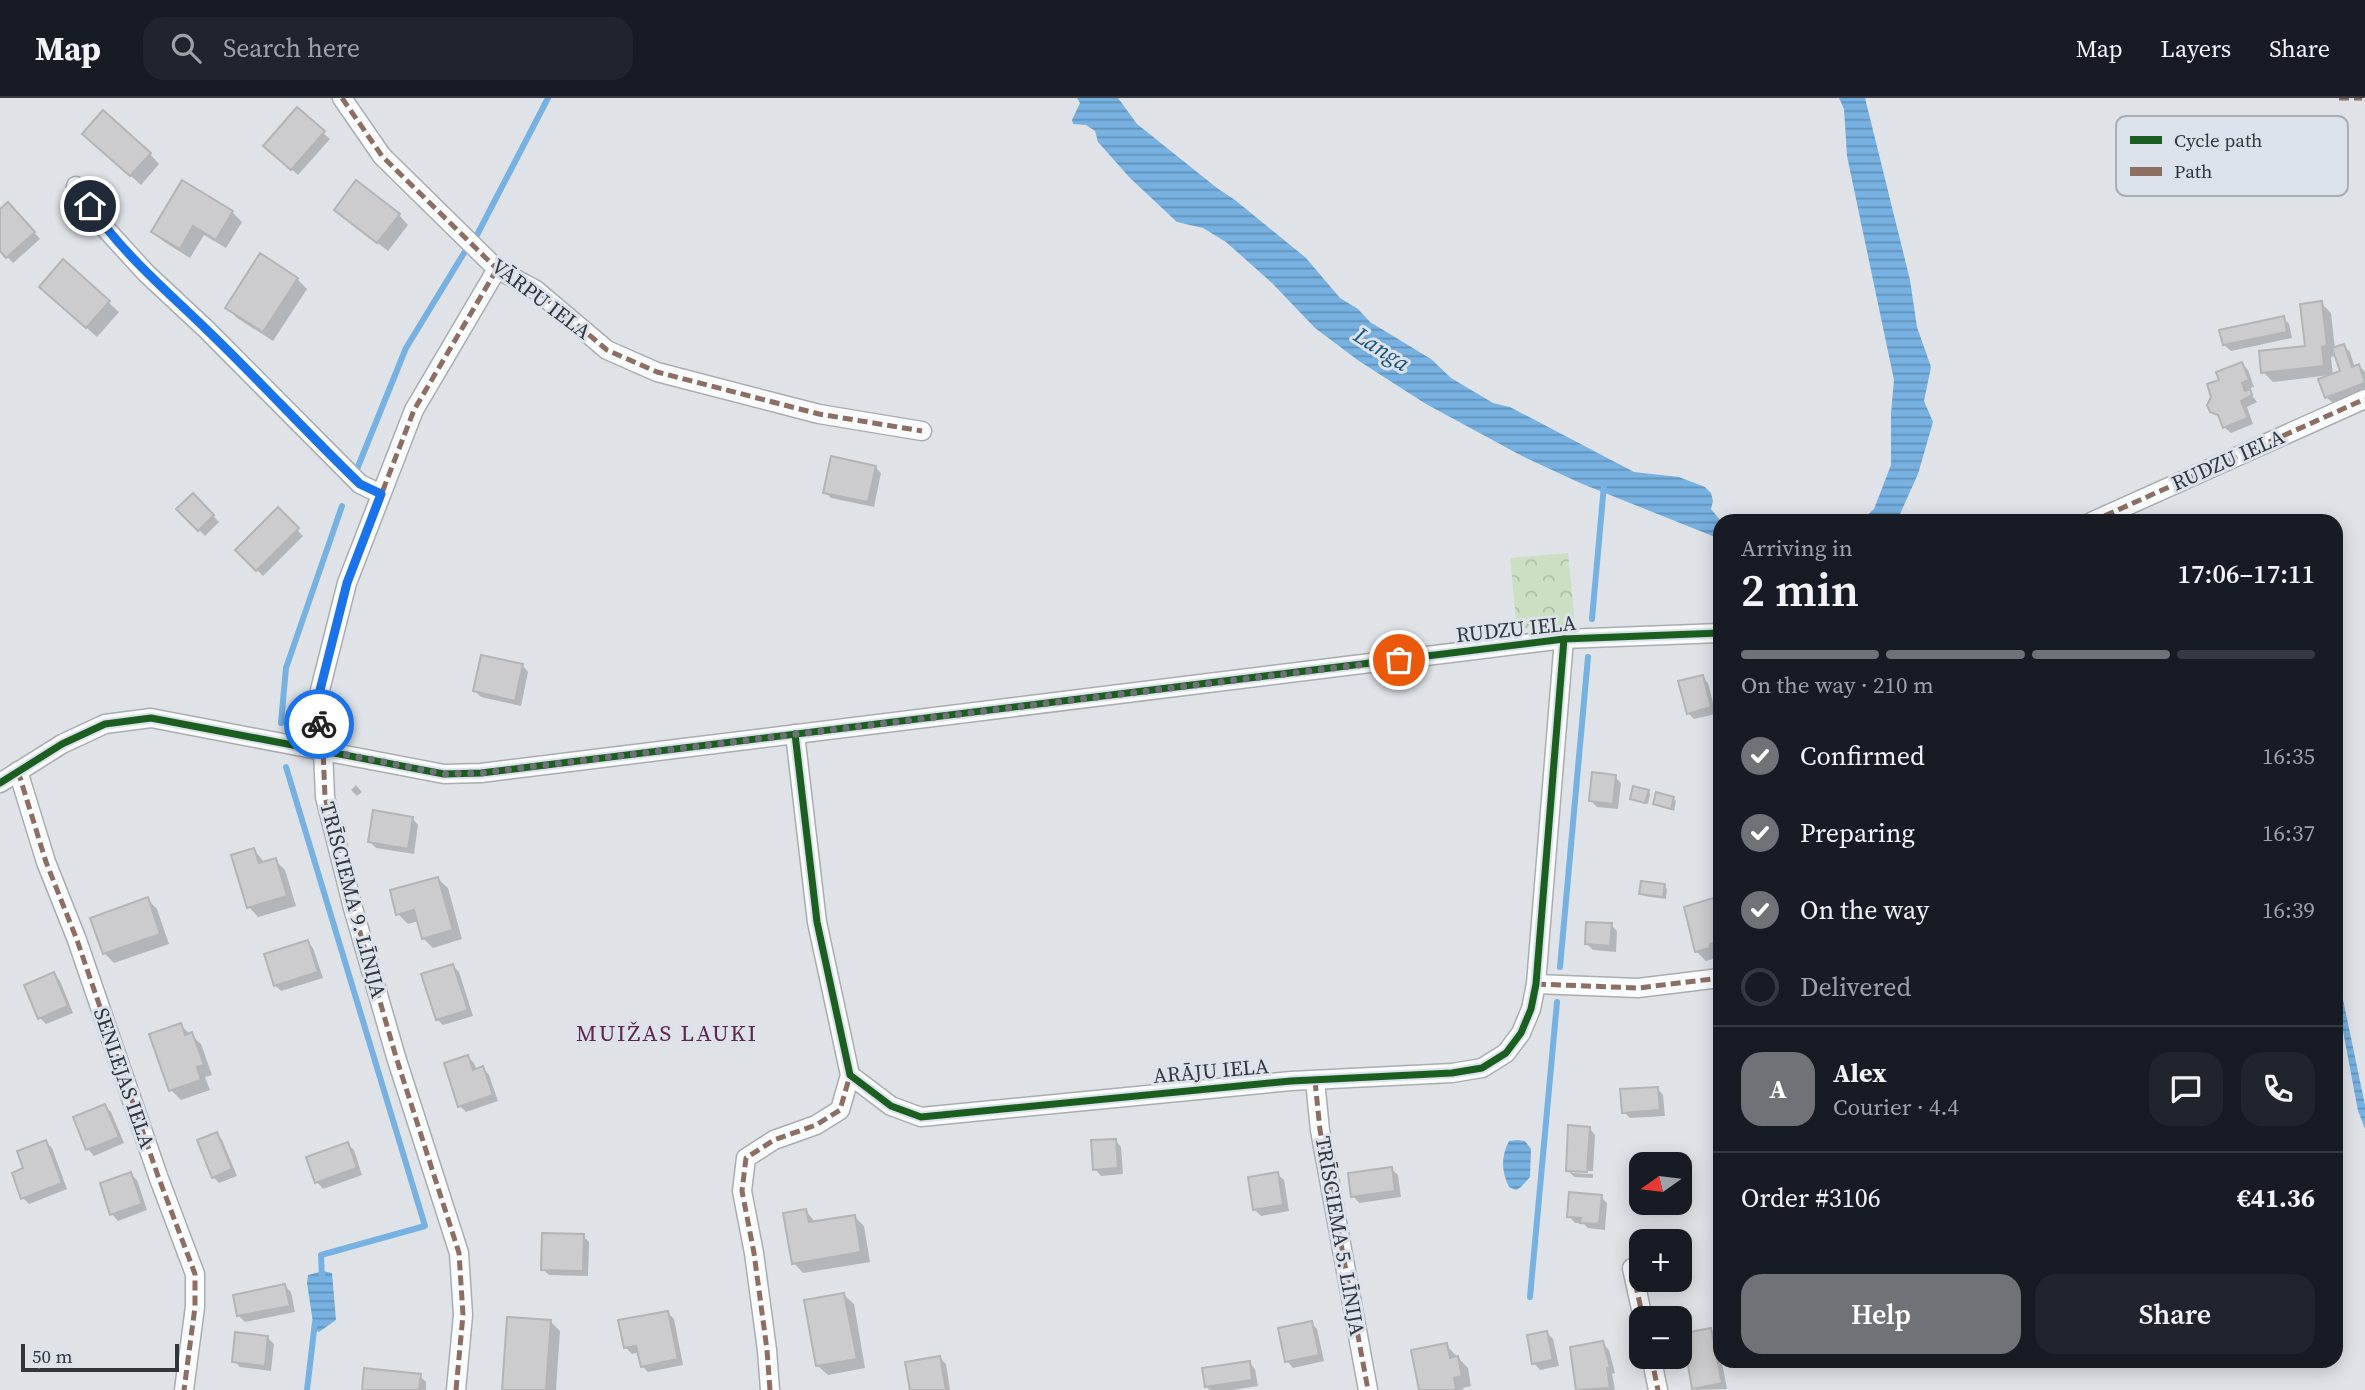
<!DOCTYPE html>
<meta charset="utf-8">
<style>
:root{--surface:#171b24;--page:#20242c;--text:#f1f3f6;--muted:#9ea1a6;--line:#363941;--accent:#6f7276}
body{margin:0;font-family:"Source Serif 4",serif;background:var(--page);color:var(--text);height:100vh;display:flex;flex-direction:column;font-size:26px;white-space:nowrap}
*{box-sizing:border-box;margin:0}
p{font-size:23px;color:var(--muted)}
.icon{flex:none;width:38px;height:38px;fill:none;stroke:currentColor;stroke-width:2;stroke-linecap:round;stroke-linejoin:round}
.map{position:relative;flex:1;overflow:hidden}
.panel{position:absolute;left:1713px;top:416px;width:630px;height:854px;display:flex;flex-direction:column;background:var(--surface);border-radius:21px;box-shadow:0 4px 18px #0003}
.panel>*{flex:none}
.needle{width:46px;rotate:256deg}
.fabs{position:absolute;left:1629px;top:1054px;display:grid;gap:14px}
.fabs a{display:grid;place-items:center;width:63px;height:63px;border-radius:14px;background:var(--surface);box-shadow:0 4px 18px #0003;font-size:35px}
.scale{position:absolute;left:21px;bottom:18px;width:158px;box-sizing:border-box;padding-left:7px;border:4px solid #323539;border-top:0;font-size:19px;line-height:24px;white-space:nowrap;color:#323539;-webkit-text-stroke:5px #dbe2ec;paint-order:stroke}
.pin{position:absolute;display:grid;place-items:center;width:60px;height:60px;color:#fff;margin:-30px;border:4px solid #fff;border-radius:50%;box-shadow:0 2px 7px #0007}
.courier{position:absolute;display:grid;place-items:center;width:70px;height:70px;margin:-35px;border:5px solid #1a73e8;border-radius:50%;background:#fff;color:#222;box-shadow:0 2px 9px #0007}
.headline em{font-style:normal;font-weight:600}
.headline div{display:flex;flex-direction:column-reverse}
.headline{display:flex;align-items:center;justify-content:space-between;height:119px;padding:0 28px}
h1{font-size:46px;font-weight:600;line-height:52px}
.bar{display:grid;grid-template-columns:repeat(4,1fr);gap:10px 7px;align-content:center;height:84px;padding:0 28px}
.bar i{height:9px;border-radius:5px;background:var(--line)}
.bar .active{background:var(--accent)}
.bar p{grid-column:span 4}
.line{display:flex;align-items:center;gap:18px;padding:0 28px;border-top:2px solid var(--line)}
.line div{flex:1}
.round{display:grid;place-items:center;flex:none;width:74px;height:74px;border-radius:21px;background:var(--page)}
ol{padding:0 28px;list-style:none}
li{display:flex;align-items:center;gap:21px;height:77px}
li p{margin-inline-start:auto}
li .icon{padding:7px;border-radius:50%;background:var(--accent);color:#fff;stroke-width:4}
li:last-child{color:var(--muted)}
li i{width:38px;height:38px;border:4px solid var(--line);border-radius:50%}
.button{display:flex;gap:14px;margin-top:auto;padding:14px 28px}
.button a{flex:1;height:80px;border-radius:21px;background:var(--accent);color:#fff;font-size:28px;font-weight:600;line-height:80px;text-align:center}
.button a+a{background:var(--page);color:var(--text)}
header{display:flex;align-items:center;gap:42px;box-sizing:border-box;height:98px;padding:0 35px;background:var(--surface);border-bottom:2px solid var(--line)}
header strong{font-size:33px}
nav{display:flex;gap:38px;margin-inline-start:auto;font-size:24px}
.search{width:490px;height:63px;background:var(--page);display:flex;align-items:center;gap:18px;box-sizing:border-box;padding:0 24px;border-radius:21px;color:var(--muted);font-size:26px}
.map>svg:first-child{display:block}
</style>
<header>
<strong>Map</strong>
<div class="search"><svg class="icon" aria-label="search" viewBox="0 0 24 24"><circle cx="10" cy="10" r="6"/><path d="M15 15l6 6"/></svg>Search here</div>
<nav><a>Map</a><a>Layers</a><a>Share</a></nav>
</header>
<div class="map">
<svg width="2365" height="1292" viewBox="0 0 2365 1292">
<defs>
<pattern id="park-crowns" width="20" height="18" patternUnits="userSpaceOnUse" patternTransform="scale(1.75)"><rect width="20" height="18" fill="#ccdfc2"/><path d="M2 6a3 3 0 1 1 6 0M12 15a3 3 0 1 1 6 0" fill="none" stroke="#b0c0a7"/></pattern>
<pattern id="water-rules" width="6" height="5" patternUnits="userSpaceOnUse" patternTransform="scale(1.75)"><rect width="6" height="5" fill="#77b1e1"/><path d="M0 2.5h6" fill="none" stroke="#6291b7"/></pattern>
</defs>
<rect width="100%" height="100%" fill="#dfe3e8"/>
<polygon fill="url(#park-crowns)" points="1568,455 1575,526 1517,531 1510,460"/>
<g fill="url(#water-rules)">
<polygon points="1077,0 1118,0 1137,26 1217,90 1235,102 1306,160 1340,200 1358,211 1370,224 1431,261 1451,280 1493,305 1510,309 1634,374 1679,379 1705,389 1711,395 1713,403 1711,411 1721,423 1720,441 1580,385 1522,358 1426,306 1359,263 1315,230 1272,185 1226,144 1203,130 1177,124 1130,80 1098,44 1095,33 1086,27 1073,26 1072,22 1080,5"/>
<polygon points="1839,0 1865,0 1910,182 1917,229 1931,269 1924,303 1933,324 1918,376 1900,416 1894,423 1861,423 1874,411 1891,367 1891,315 1894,282 1847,58 1844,11"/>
<polygon points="2340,887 2365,1007 2365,1031 2358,1013 2336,895 2336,888"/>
<path d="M1517,1042L1525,1043L1531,1051L1530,1079L1521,1089L1516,1092L1509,1089C1501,1072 1501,1059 1509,1043Z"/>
<polygon points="323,1173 332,1175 336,1222 319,1234 314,1231 307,1185 308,1177"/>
</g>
<g fill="#0003" fill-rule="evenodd">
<polygon points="323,35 330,41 298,77 272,54"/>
<polygon points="94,45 150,56 159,66 141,87"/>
<polygon points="14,112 40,141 13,165 0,151 0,113"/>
<polygon points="336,112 399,117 408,127 388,153"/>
<polygon points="232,114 242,124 226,150 204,137 190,160 163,143 153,134"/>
<polygon points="63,164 119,214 97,239 51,198"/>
<polygon points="297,181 307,191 273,243 237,220 227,210"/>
<path d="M2321,205L2331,215L2335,251L2344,248L2350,254L2355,270L2359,268L2365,274V293L2333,305L2326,299L2330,277L2273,284L2263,274L2307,250ZM2336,258L2342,275L2333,278L2331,259Z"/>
<polygon points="2283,220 2289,226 2292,240 2231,253 2224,247"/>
<polygon points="2242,266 2248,272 2254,289 2247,291 2257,304 2247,309 2253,326 2231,335 2224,329 2221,321 2212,313 2221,283"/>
<polygon points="875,369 881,375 874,409 831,400 825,394"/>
<polygon points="193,397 219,424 205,438 179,411"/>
<polygon points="278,412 303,438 263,478 238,452"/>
<polygon points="522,567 528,574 521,608 481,599 475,593"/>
<polygon points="1702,579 1708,585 1716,616 1694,621 1688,615"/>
<polygon points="1615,679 1621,685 1618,711 1597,709 1591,703"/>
<polygon points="356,687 362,694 357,698 351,692"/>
<polygon points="1648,693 1650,696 1648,706 1632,700"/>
<polygon points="1673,700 1676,703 1674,713 1655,706"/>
<polygon points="412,720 418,727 414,756 376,750 370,744"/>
<polygon points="254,752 265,765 275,762 285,772 296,808 258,819 249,809"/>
<polygon points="438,781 448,790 462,841 433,850 423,840 419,823 408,826 398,816"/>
<polygon points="1664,788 1667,791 1666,801 1644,798 1641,796"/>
<polygon points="2336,799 2342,816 2336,818"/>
<polygon points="1720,800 1720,855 1718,856 1719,859 1706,863 1696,853 1698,805"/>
<polygon points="147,801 157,811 169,846 114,865 104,855"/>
<polygon points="1611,827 1617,833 1616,854 1593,852 1587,846"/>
<polygon points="307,844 313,850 323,880 281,893 275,887"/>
<polygon points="453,868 459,874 473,918 443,927 437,921"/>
<polygon points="54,876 60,883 73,915 46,926 40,920"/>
<polygon points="180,927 201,946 212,977 205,979 210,992 181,1002 171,992"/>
<polygon points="468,959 474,965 477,973 483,970 489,977 498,1003 466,1014 460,1008"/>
<polygon points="1657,990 1663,997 1665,1018 1630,1020 1624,1014"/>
<polygon points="104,1008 111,1014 124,1045 94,1058 88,1051 75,1020"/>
<polygon points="1589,1030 1595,1037 1593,1073 1572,1072 1572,1075 1593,1076 1593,1080 1574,1079 1568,1072"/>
<polygon points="216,1036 222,1042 237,1078 219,1085 213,1079"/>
<polygon points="1115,1042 1121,1049 1123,1076 1101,1078 1095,1071"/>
<polygon points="46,1044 52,1050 67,1091 29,1106 23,1100 26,1071"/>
<polygon points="347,1046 354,1052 362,1077 323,1091 317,1084 308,1060"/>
<polygon points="1391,1071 1398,1077 1401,1099 1359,1105 1353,1098"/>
<polygon points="130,1076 137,1082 147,1112 118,1123 112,1116"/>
<polygon points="1277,1076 1284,1082 1289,1113 1261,1118 1254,1111"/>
<polygon points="1601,1099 1607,1105 1605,1132 1588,1130 1583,1125 1575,1125 1569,1118"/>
<polygon points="806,1113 816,1125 854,1118 864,1128 870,1164 803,1175 794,1165"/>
<polygon points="583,1138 589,1144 588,1178 549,1177 543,1171"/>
<polygon points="1680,1157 1683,1159 1687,1177 1680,1178"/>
<polygon points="285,1188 291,1194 295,1214 245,1224 239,1218"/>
<polygon points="844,1197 854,1206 865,1270 828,1277 818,1268"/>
<polygon points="668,1215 674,1221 683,1267 648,1274 642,1268 640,1254 632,1256 625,1249"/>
<polygon points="550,1223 560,1233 556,1292 504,1292"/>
<polygon points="1311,1225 1317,1231 1324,1263 1293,1270 1287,1263"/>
<polygon points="1711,1232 1717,1238 1727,1291 1696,1292 1689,1261 1684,1256"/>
<polygon points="1547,1235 1553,1241 1559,1268 1540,1272 1534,1265"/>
<polygon points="268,1240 274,1246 271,1273 240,1269 234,1263"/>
<polygon points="1602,1245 1609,1252 1615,1275 1612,1276 1615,1292 1578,1292 1572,1250"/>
<polygon points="1446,1247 1468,1270 1471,1288 1463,1290 1463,1292 1421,1292"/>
<polygon points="940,1260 946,1266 950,1292 911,1292"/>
<polygon points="1249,1264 1255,1271 1258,1288 1232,1292 1210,1292 1207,1289"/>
<polygon points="420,1278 426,1284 426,1292 364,1292"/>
</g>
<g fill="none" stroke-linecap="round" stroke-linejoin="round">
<g stroke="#77b1e1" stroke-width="6">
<polyline points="477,137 548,0"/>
<polyline points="355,376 406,250 464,155"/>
<polyline points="1592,521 1604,387"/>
<polyline points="281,625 286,570 342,408"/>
<polyline points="286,669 425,1128 321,1157 322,1179"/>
<polyline points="1560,869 1588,559"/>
<polyline points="1530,1199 1557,904"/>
<polyline points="307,1292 315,1224"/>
</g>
</g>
<g fill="#cccbcd" stroke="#b4b3b5" stroke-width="2">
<polygon points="297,9 325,33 291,72 263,48"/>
<polygon points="103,12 151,55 130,78 82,36"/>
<polygon points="182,82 233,113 216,142 193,128 180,151 151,134"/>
<polygon points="356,82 400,116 377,145 334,112"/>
<polygon points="8,104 35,134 6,160 0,153 0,111"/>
<polygon points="260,155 298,180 263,234 225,210"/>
<polygon points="63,161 110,203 86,230 39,189"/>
<polygon points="2322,203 2327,248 2322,249 2324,268 2261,275 2259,253 2305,248 2300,206"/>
<polygon points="2284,218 2287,234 2223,247 2219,232"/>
<polygon points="2344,246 2352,269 2359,266 2365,285 2325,300 2318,281 2340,273 2332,250"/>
<polygon points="2242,264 2249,282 2242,285 2245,293 2250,291 2252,297 2241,303 2248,320 2223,330 2218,317 2210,314 2207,307 2211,299 2207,286 2219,282 2216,274"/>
<polygon points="831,358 876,368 868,404 823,395"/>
<polygon points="193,395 214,417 198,433 176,411"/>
<polygon points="278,409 299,430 256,473 235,452"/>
<polygon points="481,557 523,566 515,603 473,593"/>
<polygon points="1703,577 1711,609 1687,616 1678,583"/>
<polygon points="1592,674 1616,677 1613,706 1589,703"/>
<polygon points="1633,688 1649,692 1645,705 1630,701"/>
<polygon points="1656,694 1674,699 1671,711 1653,706"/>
<polygon points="373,712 413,719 408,751 368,744"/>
<polygon points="254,750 259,765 276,760 287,798 247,810 231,757"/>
<polygon points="438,779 453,832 422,841 414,812 396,817 390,792"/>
<polygon points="1641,783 1665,786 1663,799 1639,796"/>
<polygon points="1720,798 1720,843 1710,846 1710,850 1695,854 1684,809"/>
<polygon points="148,799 160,836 103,856 90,820"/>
<polygon points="1586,824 1612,825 1610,848 1585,846"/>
<polygon points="308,842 318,874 274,888 264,856"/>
<polygon points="453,866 468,912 436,922 421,876"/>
<polygon points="54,874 68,908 38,921 24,887"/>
<polygon points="181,925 185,937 192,934 204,967 197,969 201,982 169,993 149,936"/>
<polygon points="468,957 473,972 483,968 493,997 458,1009 444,965"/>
<polygon points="1658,989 1660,1012 1622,1015 1620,991"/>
<polygon points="105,1006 119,1039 86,1052 73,1019"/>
<polygon points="1568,1027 1590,1029 1587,1074 1566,1073"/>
<polygon points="217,1034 232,1071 212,1080 197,1042"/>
<polygon points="1116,1041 1118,1070 1093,1072 1091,1042"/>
<polygon points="46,1042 62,1085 21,1101 12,1075 23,1070 17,1053"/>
<polygon points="348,1044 357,1070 315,1085 306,1059"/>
<polygon points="1392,1069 1395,1093 1351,1099 1348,1075"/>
<polygon points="131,1074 142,1106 110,1117 100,1085"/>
<polygon points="1278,1074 1283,1107 1253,1112 1248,1079"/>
<polygon points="1569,1094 1602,1097 1599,1126 1580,1125 1581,1120 1567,1119"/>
<polygon points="806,1111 809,1124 855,1117 861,1154 792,1166 783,1115"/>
<polygon points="542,1135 584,1136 583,1173 541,1172"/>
<polygon points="285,1186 290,1208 237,1218 233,1197"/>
<polygon points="844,1195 857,1261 816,1268 804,1202"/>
<polygon points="668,1213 678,1261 641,1269 636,1248 624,1250 618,1222"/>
<polygon points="507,1219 551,1222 546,1292 502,1292"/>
<polygon points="1312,1223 1319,1257 1285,1264 1278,1230"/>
<polygon points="1711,1230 1722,1285 1692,1291 1686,1256 1683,1257 1680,1236"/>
<polygon points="1547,1233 1553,1262 1532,1266 1527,1237"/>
<polygon points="235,1234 268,1238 265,1268 232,1264"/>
<polygon points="1603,1243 1610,1269 1607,1270 1610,1290 1576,1292 1570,1249"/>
<polygon points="1447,1245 1450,1260 1458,1258 1462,1278 1454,1280 1456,1292 1419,1292 1411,1252"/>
<polygon points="940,1258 946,1292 910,1292 905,1264"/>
<polygon points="1250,1263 1252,1282 1205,1289 1202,1270"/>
<polygon points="364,1270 421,1276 419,1292 362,1292"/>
</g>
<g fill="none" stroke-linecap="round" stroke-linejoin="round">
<defs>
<g id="minor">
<polyline points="342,0 382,58 497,171 536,192 607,252 657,274 819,316 922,333"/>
<polyline points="76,88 104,129 146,175 206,231 360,386 381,396"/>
<polyline points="2091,424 2365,301"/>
<polyline points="795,636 817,824 850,977 891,1008 921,1019 1291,983 1452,975 1482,970 1506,955 1521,935 1531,911 1536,886 1564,541"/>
<polyline points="18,673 46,764 77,842 158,1078 195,1176 195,1209 184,1292"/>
<polyline points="0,685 62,646 105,626 151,620 444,676 481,675 1564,541 1720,535"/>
<polyline points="1536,886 1638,890 1720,880"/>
<polyline points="1315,983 1320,1032 1368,1292"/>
<polyline points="1632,1170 1643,1220"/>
<polyline points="1651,1258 1658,1292"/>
<polyline points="456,1292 463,1217 459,1155 396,959 353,810 325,699 323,652 316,608 347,485 414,312 497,171"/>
<polyline points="770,1292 767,1252 754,1155 742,1093 746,1060 774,1042 816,1027 840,1012 850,977"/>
</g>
</defs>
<use href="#minor" stroke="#a9adb0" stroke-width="21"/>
<use href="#minor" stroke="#fafbfc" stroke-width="18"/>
<g stroke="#8d6e63" stroke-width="5" stroke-dasharray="10 5" stroke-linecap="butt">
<polyline points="342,0 382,58 497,171 536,192 607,252 657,274 819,316 922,333"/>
<polyline points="2339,0 2362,0"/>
<polyline points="76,88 104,129 146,175 206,231 360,386 381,396"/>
<polyline points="2091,424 2365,301"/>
<polyline points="18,673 46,764 77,842 158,1078 195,1176 195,1209 184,1292"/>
<polyline points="1536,886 1638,890 1720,880"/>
<polyline points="1315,983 1320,1032 1368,1292"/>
<polyline points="1632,1170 1643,1220"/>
<polyline points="1651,1258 1658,1292"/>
<polyline points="456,1292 463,1217 459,1155 396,959 353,810 325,699 323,652 316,608 347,485 414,312 497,171"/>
<polyline points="770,1292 767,1252 754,1155 742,1093 746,1060 774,1042 816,1027 840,1012 850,977"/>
</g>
<defs>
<g id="cycleway">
<polyline points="795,636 817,824 850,977 891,1008 921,1019 1291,983 1452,975 1482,970 1506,955 1521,935 1531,911 1536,886 1564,541"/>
<polyline points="0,685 62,646 105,626 151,620 444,676 481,675 1564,541 1720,535"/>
</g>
</defs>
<use href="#cycleway" stroke="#dbe2ec" stroke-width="11"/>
<use href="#cycleway" stroke="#1b5e20" stroke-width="7"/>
</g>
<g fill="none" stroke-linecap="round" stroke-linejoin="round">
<polyline stroke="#6f7276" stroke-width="7" stroke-dasharray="0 12.6" points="319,626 323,652 444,676 481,675 1399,562"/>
<path stroke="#1a73e8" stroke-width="9" d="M90,108C123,156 167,193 208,233C260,283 308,336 360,386L381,396L347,485L316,608L319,626"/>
</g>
<g text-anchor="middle" stroke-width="6" stroke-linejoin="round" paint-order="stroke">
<g font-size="21" fill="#323539" stroke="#dbe2ec">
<text transform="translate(541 201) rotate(37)" y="7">VĀRPU IELA</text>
<text transform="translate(2228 362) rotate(-24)" y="7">RUDZU IELA</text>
<text transform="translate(1516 531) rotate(-6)" y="7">RUDZU IELA</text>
<text transform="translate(353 802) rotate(75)" y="7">TRĪSCIEMA 9. LĪNIJA</text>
<text transform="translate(1211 973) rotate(-5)" y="7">ARĀJU IELA</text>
<text transform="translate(124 980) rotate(71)" y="7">SENLEJAS IELA</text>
<text transform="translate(1340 1138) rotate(80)" y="7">TRĪSCIEMA 5. LĪNIJA</text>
</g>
<g font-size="23" font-style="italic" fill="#17517e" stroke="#dbe2ec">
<text transform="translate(1382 251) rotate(33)" y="8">Langa</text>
</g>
<g font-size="23" letter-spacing="2" fill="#612449" stroke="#dbe2ec">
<text x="667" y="943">MUIŽAS LAUKI</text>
</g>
</g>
<rect x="2116" y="18" width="232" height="80" rx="10" fill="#dbe2ec" stroke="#a8aeb6" stroke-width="2"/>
<rect x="2130" y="38" width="32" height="8" fill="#1b5e20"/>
<rect x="2130" y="69" width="32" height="9" fill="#8d6e63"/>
<g font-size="19" fill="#323539">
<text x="2174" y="49">Cycle path</text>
<text x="2174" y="80">Path</text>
</g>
</svg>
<div class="fabs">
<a><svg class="needle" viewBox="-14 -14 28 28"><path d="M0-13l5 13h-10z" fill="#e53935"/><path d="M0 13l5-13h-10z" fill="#9ea1a6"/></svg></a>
<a>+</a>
<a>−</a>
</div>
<div class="scale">50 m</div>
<div class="pin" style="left:1399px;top:562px;background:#ea580c"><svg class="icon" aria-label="bag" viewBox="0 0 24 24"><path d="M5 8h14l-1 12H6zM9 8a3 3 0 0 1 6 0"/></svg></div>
<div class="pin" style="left:90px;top:108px;background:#1f2937"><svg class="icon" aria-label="home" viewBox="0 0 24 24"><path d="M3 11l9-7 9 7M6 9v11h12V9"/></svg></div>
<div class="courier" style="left:319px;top:626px"><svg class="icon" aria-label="bike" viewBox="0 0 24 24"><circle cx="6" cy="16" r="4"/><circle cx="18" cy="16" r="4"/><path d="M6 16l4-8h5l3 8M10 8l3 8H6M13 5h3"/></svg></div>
<section class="panel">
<div class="headline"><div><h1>2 min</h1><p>Arriving in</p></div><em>17:06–17:11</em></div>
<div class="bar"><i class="active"></i><i class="active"></i><i class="active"></i><i></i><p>On the way · 210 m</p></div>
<ol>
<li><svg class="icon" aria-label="check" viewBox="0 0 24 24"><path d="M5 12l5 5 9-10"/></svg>Confirmed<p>16:35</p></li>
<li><svg class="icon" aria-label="check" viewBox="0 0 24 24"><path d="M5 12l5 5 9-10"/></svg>Preparing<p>16:37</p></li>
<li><svg class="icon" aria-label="check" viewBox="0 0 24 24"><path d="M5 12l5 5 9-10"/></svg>On the way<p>16:39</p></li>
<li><i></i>Delivered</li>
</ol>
<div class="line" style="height:126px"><b class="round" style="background:var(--accent);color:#fff">A</b><div><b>Alex</b><p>Courier · 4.4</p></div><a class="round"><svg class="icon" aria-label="chat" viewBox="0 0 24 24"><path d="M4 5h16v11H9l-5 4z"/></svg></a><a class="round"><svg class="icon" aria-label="phone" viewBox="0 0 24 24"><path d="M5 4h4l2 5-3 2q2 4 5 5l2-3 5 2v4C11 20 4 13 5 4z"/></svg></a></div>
<div class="line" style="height:91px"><div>Order #3106</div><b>€41.36</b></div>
<div class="button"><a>Help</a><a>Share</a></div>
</section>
</div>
